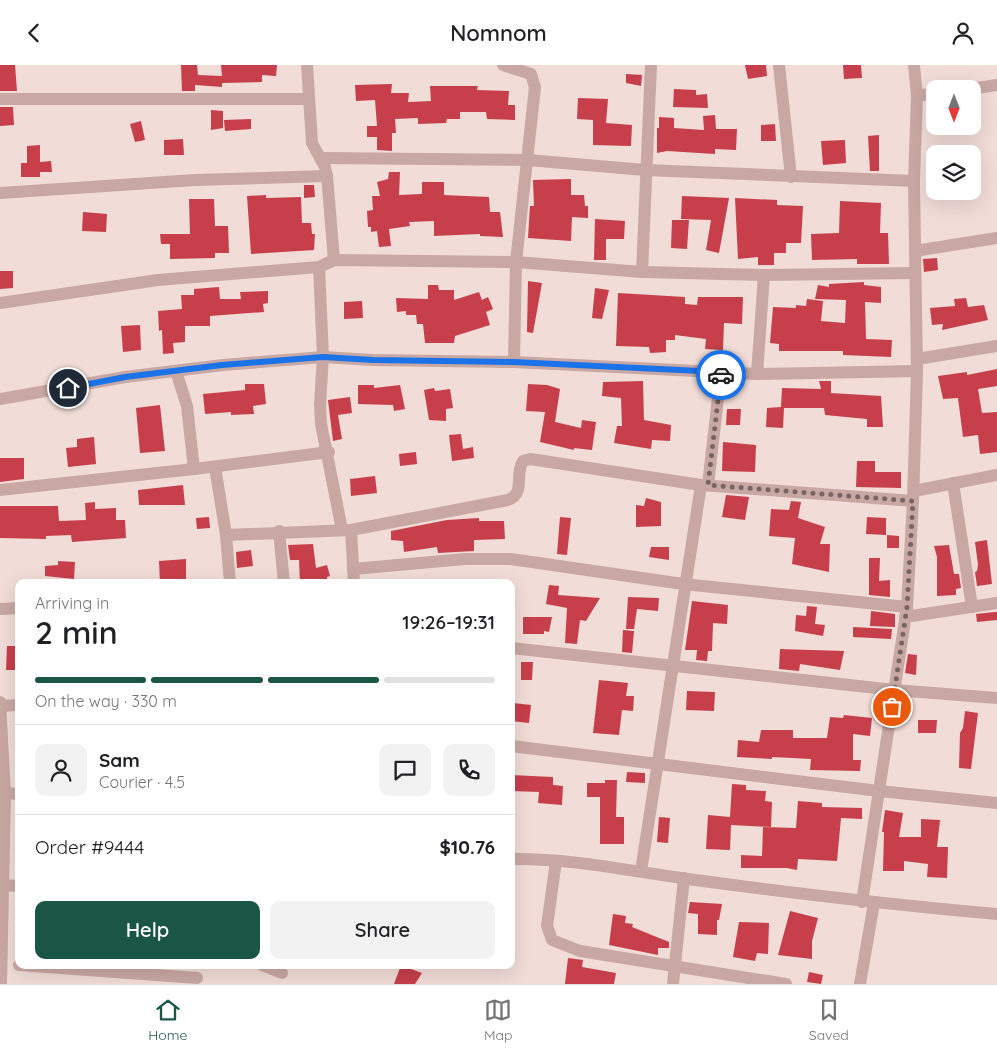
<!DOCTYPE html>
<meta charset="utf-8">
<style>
:root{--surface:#fff;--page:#f2f2f2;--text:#202124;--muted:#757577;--line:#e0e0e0;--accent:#1b5546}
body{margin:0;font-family:Quicksand,sans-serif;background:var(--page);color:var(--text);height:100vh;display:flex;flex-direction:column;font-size:19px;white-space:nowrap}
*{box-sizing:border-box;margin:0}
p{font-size:16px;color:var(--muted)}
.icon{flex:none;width:28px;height:28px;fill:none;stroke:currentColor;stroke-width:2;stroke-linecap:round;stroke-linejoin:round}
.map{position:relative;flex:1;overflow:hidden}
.side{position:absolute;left:15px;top:514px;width:500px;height:390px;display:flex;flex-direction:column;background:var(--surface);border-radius:10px;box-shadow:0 5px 20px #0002}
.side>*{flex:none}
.needle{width:32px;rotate:180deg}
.tools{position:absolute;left:926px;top:15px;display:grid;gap:10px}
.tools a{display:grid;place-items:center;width:55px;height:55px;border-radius:10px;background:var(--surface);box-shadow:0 5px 20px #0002;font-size:25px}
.pin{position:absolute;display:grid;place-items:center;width:42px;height:42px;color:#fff;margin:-21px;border:2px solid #fff;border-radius:50%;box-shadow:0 1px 5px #0007}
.courier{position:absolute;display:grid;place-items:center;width:50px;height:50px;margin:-25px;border:4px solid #1a73e8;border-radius:50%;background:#fff;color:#222;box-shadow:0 1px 6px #0007}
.head em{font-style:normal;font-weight:600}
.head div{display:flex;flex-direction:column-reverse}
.head{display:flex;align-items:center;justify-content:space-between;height:85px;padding:0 20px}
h1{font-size:32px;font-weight:600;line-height:38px}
.bar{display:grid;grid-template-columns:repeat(4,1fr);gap:8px 5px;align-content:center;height:60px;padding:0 20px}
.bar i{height:6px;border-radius:4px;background:var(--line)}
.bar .active{background:var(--accent)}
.bar p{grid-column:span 4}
.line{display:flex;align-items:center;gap:12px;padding:0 20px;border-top:1px solid var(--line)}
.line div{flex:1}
.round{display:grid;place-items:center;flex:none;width:52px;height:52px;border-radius:10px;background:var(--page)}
.action{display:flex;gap:10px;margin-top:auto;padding:10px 20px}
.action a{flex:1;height:58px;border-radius:10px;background:var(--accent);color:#fff;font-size:20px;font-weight:600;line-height:58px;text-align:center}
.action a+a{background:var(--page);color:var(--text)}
header{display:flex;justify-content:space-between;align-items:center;height:65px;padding:0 20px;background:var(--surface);font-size:22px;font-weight:600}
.menu{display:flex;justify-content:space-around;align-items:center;height:70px;border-top:1px solid var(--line);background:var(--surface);font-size:14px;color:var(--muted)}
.menu a{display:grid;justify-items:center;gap:2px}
.menu .active{color:var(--accent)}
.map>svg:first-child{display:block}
</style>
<header><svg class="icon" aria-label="back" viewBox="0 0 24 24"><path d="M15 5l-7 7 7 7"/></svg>Nomnom<svg class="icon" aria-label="person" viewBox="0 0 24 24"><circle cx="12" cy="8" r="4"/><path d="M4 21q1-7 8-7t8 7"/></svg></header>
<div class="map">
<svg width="997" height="919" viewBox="0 0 997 919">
<rect width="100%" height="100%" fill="#f1dcd7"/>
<g fill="#c73f4b">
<polygon points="0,0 15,0 17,26 0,26"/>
<polygon points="181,0 197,0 198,10 222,11 221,0 277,0 276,11 262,10 262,17 222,18 222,22 195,20 195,26 182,26"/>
<polygon points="745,0 766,0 767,11 748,14"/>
<polygon points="843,0 861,0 862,13 844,14"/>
<polygon points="626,9 642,10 641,21 626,18"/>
<polygon points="392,19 391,28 409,28 408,37 431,36 430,21 478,21 477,25 509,26 508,40 515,40 515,55 487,54 486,47 460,47 460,54 447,54 446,58 418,59 418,53 395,54 396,68 392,68 392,86 377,85 377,72 367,72 367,61 377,61 375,35 356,36 355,20"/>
<polygon points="674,24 696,25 696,30 707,29 708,43 673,42"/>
<polygon points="578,33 608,34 606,58 632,60 631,81 593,80 593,55 577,54"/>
<polygon points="0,42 13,42 14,60 0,61"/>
<polygon points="211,45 223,46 223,63 211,65"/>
<polygon points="715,50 716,64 737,64 736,85 715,84 715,89 667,86 657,88 657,63 659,63 659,52 674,53 674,63 704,65 703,51"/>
<polygon points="251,54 251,64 225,66 224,55"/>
<polygon points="141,56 145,75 135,77 130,59"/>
<polygon points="775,59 776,76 761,76 761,60"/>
<polygon points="879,70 879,106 870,106 868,71"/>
<polygon points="183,74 184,90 164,90 164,75"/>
<polygon points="845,75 846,98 823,100 821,76"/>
<polygon points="40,80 40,97 51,96 52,107 40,107 40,112 21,112 21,98 27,98 27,81"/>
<polygon points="389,107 400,107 399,130 422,129 422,117 444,117 444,130 489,132 490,147 500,147 503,172 480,171 480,169 434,171 434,156 409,157 410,161 389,164 391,181 379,182 377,166 371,167 371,162 368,162 367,146 373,145 372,131 380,131 377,117 388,114"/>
<polygon points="571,114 571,130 584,130 585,141 588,141 588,153 572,152 571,176 528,173 530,141 534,141 533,115"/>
<polygon points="304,120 314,120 315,132 304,133"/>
<polygon points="266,130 266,133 301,132 302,158 311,158 312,169 315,169 314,185 251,189 247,131"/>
<polygon points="682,131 729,133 719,188 706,185 711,155 681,154"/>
<polygon points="735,133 777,135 777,140 803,141 801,178 786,178 786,188 774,188 774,200 758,200 758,192 738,194"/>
<polygon points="189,134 214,134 215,161 228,161 229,188 215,188 215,193 170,194 170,179 161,179 160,169 190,169"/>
<polygon points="840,136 881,138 880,168 888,168 889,199 857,199 857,194 812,195 811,169 839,168"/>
<polygon points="83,147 107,149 106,167 82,166"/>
<polygon points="595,154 625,156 624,174 606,174 606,195 594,195"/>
<polygon points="672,155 689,155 687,184 671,183"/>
<polygon points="937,193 938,205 924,207 923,194"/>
<polygon points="0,206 13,206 13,223 0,224"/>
<polygon points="528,216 542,218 533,268 527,267"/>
<polygon points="864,217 864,220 881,222 881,238 865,237 866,274 892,275 891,292 843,290 843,286 779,286 779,279 770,278 773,242 796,243 796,240 806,241 807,234 823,236 821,256 845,258 846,235 815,234 818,220 829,222 829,219"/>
<polygon points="428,220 438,220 439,225 454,225 454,235 479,227 482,235 488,232 493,244 486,247 490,260 455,271 454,278 425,278 423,259 417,259 416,250 406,250 406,246 397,247 396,233 428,234"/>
<polygon points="219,222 220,234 241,234 240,227 268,226 268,238 263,239 264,247 210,251 210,261 185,261 185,277 173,278 174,288 163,289 162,265 159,266 158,246 182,244 181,230 194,230 194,224"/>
<polygon points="595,223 609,225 602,254 592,253"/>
<polygon points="618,228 685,232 685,239 697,240 698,232 743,232 742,259 724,258 723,285 705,284 706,274 675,270 675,275 666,275 666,287 650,288 649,282 616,281"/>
<polygon points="966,233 968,242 984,240 988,255 942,265 943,259 932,260 930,243 955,241 954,234"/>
<polygon points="362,236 363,253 344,254 344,237"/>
<polygon points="140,260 141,285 123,287 121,261"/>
<polygon points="997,304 997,321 978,324 982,348 997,347 997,387 980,389 978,370 963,372 958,333 943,334 938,311 967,307 967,310"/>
<polygon points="643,316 644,355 671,360 670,376 652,375 651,384 614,378 617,361 622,361 621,333 602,331 603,317"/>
<polygon points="819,316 831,316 831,328 881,331 883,362 867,362 867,354 825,350 824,343 784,343 783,363 766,362 767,343 781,342 782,323 821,324"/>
<polygon points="245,319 264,319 266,339 253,341 254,349 231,350 231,347 205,349 203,329 245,325"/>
<polygon points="528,319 547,320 560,324 555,357 581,363 582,355 596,357 592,385 574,383 574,385 540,377 545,347 526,346"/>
<polygon points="358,320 374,320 374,323 400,320 405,344 394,346 393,340 358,339"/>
<polygon points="434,323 435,326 450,324 453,343 446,344 446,356 429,355 424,325"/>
<polygon points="350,332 352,348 338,350 342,374 333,376 328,335"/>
<polygon points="160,340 165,386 140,388 136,343"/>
<polygon points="727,344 741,344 740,360 726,360"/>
<polygon points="461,369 463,384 473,382 474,393 452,396 449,370"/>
<polygon points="94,372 96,399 68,402 66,383 77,382 77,374"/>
<polygon points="723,377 756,380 755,407 722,406"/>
<polygon points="416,387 417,399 400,401 399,389"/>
<polygon points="0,393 24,393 24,414 0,417"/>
<polygon points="857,396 875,396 875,407 901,407 901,423 856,422"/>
<polygon points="375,411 377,428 351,431 350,414"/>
<polygon points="183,420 185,440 139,440 138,425"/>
<polygon points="726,430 749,432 745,455 722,452"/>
<polygon points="646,433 661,437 661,461 636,462 636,440 644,441"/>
<polygon points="791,436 801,437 798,453 825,462 820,479 830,479 829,507 792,499 795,473 769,471 771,444 789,445"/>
<polygon points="95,437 95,444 116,443 116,455 125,455 126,473 72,477 71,470 46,471 46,474 0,473 0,441 58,441 59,456 86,455 85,438"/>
<polygon points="209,452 210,463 197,464 196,453"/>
<polygon points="560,452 571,453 567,490 557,489"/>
<polygon points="867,452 886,453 886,470 866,469"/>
<polygon points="479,453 479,456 504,456 505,474 474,475 474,486 438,488 437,482 404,487 403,476 391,475 391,466 447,455"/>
<polygon points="887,470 899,471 899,483 887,483"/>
<polygon points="987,475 992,519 977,521 975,507 977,506 978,500 975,477"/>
<polygon points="313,479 316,503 327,500 330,511 327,512 327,518 300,518 299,495 290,495 288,480"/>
<polygon points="949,480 954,509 959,509 961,523 956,524 956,530 937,531 937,492 934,481"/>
<polygon points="651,482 669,482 669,495 649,492"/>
<polygon points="251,485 253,501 237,503 236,487"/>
<polygon points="869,493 880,493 879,516 890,515 890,532 869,530"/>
<polygon points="186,494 186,518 160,518 159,496"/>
<polygon points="58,496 75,497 74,514 45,511 45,501 58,500"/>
<polygon points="549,520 559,521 558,530 600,533 586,556 580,555 577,579 565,578 567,543 546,539"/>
<polygon points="628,532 659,533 658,546 637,544 634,564 626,564"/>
<polygon points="692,536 728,540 727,559 713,558 712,586 708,586 707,596 696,595 697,585 685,585"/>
<polygon points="807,541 817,542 815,559 825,560 823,571 795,566 796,550 806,551"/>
<polygon points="871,546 895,549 895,562 870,561"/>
<polygon points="995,547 997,547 997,555 977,557 976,549"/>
<polygon points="523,552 552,552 549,567 544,566 544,569 523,569"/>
<polygon points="853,562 892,564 891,574 853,572"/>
<polygon points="623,565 634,566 632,588 622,587"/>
<polygon points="7,581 19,581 19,605 6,605"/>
<polygon points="780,584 844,586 840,605 800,599 799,606 779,604"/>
<polygon points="908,589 917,590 916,610 905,608"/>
<polygon points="521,597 533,597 532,615 521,615"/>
<polygon points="599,615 628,618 626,631 634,631 633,646 622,645 619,670 593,668"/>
<polygon points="687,626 715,627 714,646 686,645"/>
<polygon points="513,638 531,640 529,658 511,656"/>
<polygon points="965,646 978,648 971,704 959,703 960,668 963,663"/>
<polygon points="844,650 872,653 870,671 853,669 853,695 861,695 860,706 810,705 811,694 772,692 772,694 737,692 738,675 759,677 761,665 793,665 793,673 827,673 830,652 843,653"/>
<polygon points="918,655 937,655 936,668 918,668"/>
<polygon points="627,707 645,708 645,718 626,717"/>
<polygon points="511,710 553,712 553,720 563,721 562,740 538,738 539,727 511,726"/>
<polygon points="605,715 617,715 616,752 624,752 624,779 600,779 600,732 587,732 587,718 605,718"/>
<polygon points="732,719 746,720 746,725 766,726 765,736 772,737 771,762 731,760 730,785 706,784 708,750 730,752"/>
<polygon points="798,736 822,738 822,742 862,743 862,754 841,753 837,796 798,794 797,805 787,803 741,803 741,790 762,791 763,762 796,763"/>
<polygon points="885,745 903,748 899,772 921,772 921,754 940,755 937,782 948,782 947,813 927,812 928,799 904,796 904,806 883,806 884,767 882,767"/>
<polygon points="659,752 670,753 668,778 657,777"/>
<polygon points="690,837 722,839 719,855 717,855 717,870 698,869 698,849 688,848"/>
<polygon points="790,846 818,853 812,876 812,894 778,890"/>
<polygon points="613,849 626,851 625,858 633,859 632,862 669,877 669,883 658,883 658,890 609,880"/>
<polygon points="739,857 769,858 768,889 757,888 755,896 733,892"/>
<polygon points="568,893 583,895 582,902 616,908 614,919 565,919"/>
<polygon points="401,900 413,900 411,904 422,908 415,919 394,919"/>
<polygon points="809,907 823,910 821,919 807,917"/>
</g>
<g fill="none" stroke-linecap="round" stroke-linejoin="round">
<g stroke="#c9a8a3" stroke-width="12">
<polyline points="307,0 312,78 325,102 327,111 334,195"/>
<polyline points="503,0 531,9 535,22 516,197 514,297"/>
<polyline points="779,0 791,112"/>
<polyline points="914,0 917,31 935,28"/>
<polyline points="971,24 997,20"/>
<polyline points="0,34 309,34"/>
<polyline points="320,93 528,95 645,105 914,116"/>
<polyline points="0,128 195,115 327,111"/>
<polyline points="915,186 997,173"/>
<polyline points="319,202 323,292 320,339 321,359 342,465"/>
<polyline points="642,207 651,0"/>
<polyline points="0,238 158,215 319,202 334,195 516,197 642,207 764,210 915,208"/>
<polyline points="917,294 997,281"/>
<polyline points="176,306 187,341 194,404"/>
<polyline points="757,309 764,210"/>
<polyline points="0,334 125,312 223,300 323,292 373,295 514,297 757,309 917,306"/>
<polyline points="215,402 226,470 230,518"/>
<polyline points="953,418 972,542"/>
<polyline points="708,420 721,307"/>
<polyline points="0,425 194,404 329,387"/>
<polyline points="914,426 997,410"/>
<polyline points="351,465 354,518"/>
<polyline points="279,466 284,518"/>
<path d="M226,470L351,465L508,435C526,428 514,410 523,396L530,394L701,420L913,436"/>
<polyline points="353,504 465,494 511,494 683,519 907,542"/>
<polyline points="0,544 19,543"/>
<polyline points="905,552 997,538"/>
<polyline points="511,583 895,625 997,633"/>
<polyline points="0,637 5,729 1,919"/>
<polyline points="0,641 19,640"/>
<polyline points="511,681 879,726 997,738"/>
<polyline points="0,728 19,729"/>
<path d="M511,794C571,793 629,806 688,814C791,828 894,840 997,849"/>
<polyline points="556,796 547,861 552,875 580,886 786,919"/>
<polyline points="641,806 701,420"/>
<polyline points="0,820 19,821"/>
<polyline points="862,837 907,542 913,436 917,306 914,116 917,31"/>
<polyline points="19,900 197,913"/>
<polyline points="262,900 282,908"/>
<polyline points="673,919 684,813"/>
<polyline points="860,919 874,838"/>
</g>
</g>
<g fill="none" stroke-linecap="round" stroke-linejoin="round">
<polyline stroke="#766563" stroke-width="5" stroke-dasharray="0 9" points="721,310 708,420 913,436 907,542 892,642"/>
<polyline stroke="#1a73e8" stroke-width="6" points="68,323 125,312 222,300 323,292 373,295 514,297 721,307 721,310"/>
</g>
</svg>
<div class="tools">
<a><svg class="needle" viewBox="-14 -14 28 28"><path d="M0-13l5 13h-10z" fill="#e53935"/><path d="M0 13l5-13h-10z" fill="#757577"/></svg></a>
<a><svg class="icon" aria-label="layers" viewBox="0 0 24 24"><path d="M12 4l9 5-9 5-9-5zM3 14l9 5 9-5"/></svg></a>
</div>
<div class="pin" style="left:892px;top:642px;background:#ea580c"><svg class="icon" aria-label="bag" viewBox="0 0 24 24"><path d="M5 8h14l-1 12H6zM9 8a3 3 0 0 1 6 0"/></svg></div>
<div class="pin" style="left:68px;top:323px;background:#1f2937"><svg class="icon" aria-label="home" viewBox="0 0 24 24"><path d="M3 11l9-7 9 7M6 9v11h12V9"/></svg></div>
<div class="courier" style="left:721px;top:310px"><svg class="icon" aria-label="car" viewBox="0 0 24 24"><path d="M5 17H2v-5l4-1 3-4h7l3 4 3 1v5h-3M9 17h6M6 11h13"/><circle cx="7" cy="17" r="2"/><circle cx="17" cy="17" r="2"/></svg></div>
<section class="side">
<div class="head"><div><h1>2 min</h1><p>Arriving in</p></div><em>19:26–19:31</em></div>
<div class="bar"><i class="active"></i><i class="active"></i><i class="active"></i><i></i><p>On the way · 330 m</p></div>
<div class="line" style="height:90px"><a class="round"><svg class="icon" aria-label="person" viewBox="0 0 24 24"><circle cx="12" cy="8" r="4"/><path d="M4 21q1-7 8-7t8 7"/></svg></a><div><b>Sam</b><p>Courier · 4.5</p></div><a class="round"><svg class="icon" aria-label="chat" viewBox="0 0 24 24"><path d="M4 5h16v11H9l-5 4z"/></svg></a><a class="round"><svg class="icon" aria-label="phone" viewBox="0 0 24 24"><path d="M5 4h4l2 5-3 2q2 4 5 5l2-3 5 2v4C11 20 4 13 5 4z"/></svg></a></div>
<div class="line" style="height:65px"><div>Order #9444</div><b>$10.76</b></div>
<div class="action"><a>Help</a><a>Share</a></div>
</section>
</div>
<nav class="menu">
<a class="active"><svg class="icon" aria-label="home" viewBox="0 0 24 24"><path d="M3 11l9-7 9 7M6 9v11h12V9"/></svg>Home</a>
<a><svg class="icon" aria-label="map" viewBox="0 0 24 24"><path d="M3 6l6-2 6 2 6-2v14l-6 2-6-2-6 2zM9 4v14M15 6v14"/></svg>Map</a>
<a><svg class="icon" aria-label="saved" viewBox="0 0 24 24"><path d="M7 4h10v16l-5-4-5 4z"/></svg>Saved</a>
</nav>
